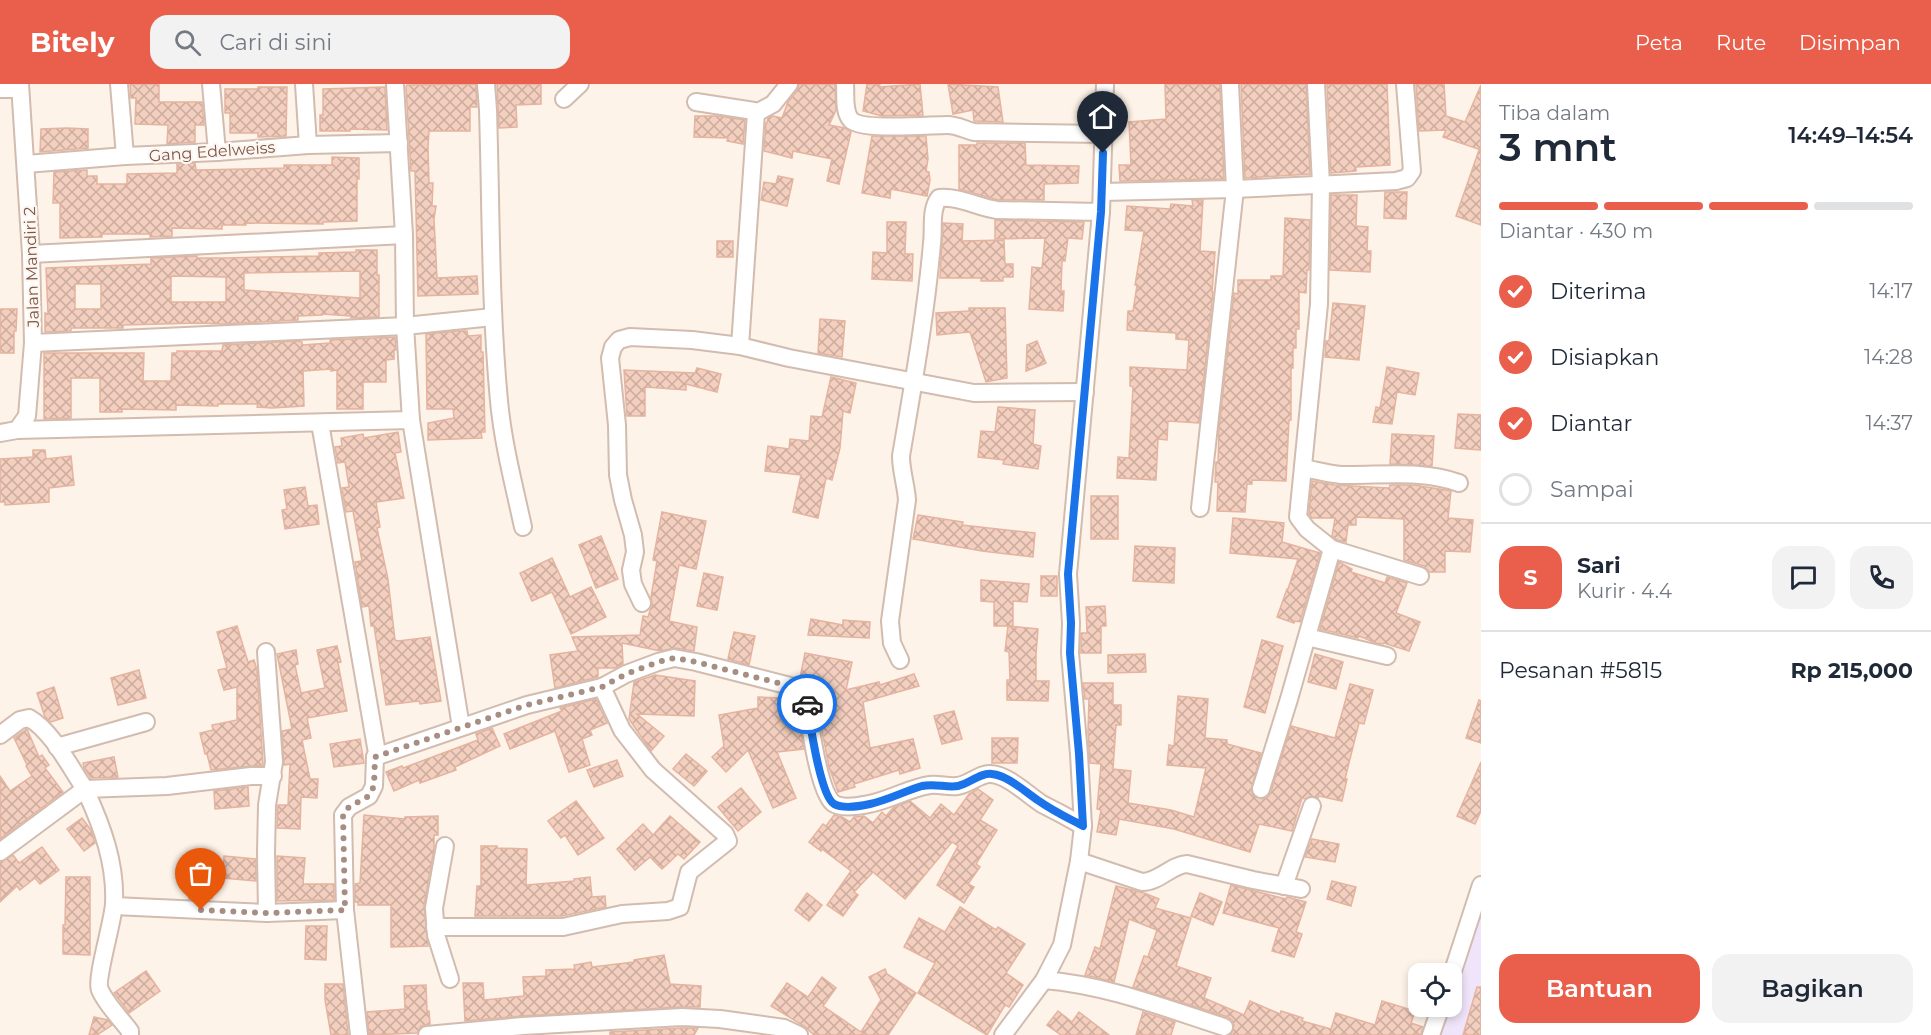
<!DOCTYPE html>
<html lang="id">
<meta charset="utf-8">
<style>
:root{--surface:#fff;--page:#f2f2f3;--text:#1f2937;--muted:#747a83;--line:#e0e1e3;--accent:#e95f4b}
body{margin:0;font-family:Montserrat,sans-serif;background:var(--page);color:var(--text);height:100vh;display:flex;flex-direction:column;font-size:22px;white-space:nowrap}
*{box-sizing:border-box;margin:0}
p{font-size:20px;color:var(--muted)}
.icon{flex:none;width:33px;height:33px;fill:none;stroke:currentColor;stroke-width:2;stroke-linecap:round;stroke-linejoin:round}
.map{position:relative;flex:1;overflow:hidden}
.drawer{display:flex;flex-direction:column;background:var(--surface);width:450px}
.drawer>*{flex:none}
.fabs{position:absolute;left:1408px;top:879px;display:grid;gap:12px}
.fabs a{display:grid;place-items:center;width:54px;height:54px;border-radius:12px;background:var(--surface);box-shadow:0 3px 9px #0003;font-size:30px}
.pin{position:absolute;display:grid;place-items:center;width:51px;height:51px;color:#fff;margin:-62px -26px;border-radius:50% 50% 50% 0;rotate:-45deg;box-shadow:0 0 6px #0007}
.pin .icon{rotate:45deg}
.courier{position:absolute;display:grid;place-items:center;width:60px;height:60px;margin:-30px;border:4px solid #1a73e8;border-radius:50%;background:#fff;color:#222;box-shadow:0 2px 8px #0007}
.headline em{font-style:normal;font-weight:600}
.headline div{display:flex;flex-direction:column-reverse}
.headline{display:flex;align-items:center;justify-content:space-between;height:102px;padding:0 18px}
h1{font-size:39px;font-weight:600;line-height:45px}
.bar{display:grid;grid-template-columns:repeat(4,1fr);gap:9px 6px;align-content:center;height:72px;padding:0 18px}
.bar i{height:8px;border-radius:4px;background:var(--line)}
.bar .current{background:var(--accent)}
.bar p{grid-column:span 4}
.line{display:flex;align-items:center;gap:15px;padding:0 18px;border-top:2px solid var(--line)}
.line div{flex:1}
.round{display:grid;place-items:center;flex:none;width:63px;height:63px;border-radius:18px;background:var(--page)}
ol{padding:0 18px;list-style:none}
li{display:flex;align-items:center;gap:18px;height:66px}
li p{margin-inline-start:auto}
li .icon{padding:6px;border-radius:50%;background:var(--accent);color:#fff;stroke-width:4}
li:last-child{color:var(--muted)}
li i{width:33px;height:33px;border:3px solid var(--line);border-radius:50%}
.button{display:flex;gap:12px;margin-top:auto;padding:12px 18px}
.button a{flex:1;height:69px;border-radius:18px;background:var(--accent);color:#fff;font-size:24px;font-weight:600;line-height:69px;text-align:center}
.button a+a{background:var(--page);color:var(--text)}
header{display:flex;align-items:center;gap:36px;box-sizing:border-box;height:84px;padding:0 30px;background:var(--accent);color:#fff}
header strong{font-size:28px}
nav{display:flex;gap:33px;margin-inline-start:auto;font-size:21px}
.search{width:420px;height:54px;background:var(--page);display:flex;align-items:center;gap:15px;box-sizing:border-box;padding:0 21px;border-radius:18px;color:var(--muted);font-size:22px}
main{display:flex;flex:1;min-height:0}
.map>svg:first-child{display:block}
</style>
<header>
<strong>Bitely</strong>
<div class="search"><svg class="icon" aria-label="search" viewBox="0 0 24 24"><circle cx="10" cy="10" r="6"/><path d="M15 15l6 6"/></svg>Cari di sini</div>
<nav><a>Peta</a><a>Rute</a><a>Disimpan</a></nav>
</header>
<main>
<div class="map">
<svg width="1481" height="951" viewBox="0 0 1481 951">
<defs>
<pattern id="building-cross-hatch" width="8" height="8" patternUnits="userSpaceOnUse" patternTransform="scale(1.5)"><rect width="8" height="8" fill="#f3cfbf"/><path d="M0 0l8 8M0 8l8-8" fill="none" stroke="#caab9d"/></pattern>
</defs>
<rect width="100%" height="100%" fill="#fdf3e8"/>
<polygon fill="#f0e4fa" points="1481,823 1481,951 1439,951 1449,923 1452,922 1452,912"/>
<g fill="url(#building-cross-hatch)" stroke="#e6b39f" stroke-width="1.5" fill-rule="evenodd">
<polygon points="130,0 159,0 159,18 202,18 204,41 195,41 195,58 167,60 168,41 135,40 136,14 131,14"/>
<polygon points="476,0 477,23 470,23 470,47 429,47 428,64 429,99 433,99 432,122 436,122 434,135 437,194 477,192 478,210 418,212 415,87 411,87 406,3 407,1"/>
<polygon points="497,0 541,0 541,20 516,21 517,43 499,44"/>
<polygon points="799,0 835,0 836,26 829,41 845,44 851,48 839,100 827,97 832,75 793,67 792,74 764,67 766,39 767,39 768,34 773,32 782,34 788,18 797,7"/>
<polygon points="867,0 880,0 879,3 920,0 923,31 882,32 863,27"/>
<polygon points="948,0 998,3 1003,38 974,37 973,26 953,30"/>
<polygon points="1165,0 1220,0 1224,95 1120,97 1119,81 1131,81 1129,38 1166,35"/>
<polygon points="1241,0 1306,0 1310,90 1245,94"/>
<polygon points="1327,0 1387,0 1390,81 1356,83 1356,87 1331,89"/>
<polygon points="1416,0 1444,0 1446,32 1465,38 1481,1 1481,66 1443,53 1446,46 1419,47"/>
<polygon points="258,3 287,3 286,52 258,53 258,49 230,49 230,29 225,29 225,5 258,5"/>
<polygon points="385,3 387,46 350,45 350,47 320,47 320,31 323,31 323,5"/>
<polygon points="695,32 718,32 745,36 743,60 727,57 728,54 694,53"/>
<polygon points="67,44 88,45 88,64 40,68 41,45"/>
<polygon points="872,52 926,52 928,75 926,87 929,88 930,96 927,112 891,105 890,114 862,109"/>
<polygon points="977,59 1025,59 1026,81 1079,82 1078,99 1044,100 1044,116 998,116 959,105 959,61 977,61"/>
<polygon points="1479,66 1481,67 1481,141 1456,132"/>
<polygon points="332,73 359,74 359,95 357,95 357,137 323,138 323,140 246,139 246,141 222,141 222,145 172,144 172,152 150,153 150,150 102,150 102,153 60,154 60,119 53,119 54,88 87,86 87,92 97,92 97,100 127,100 127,90 177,89 177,80 195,79 196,86 284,84 284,81 332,81"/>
<polygon points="778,92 793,95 787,122 761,116 764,98 776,100"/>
<polygon points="1385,108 1407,108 1406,135 1384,134"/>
<polygon points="1331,111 1357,111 1356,142 1368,143 1367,167 1371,167 1370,188 1330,186"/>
<polygon points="1192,116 1203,116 1200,167 1215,168 1212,208 1213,208 1199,339 1168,337 1167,356 1158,355 1156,396 1117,394 1118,373 1129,374 1133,303 1130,302 1130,283 1187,286 1189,256 1176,255 1176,249 1127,246 1128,227 1133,227 1137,201 1135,201 1144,147 1125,146 1127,122 1170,125 1171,120 1193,122"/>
<polygon points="1285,134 1310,136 1309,186 1307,186 1306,209 1299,208 1299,245 1296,245 1296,264 1293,264 1293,284 1291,284 1291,336 1289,336 1286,397 1252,396 1252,400 1247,400 1245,428 1217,427 1218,398 1215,398 1216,378 1218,378 1219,344 1234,209 1238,210 1238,196 1271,196 1271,192 1283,192"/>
<polygon points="995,136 1084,138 1082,155 1068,154 1065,177 1062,177 1061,207 1064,207 1063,227 1029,225 1032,183 1042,184 1045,154 995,155"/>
<polygon points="887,138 906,138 905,170 913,170 912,197 872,195 873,168 887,169"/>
<polygon points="943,139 963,140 962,157 1004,156 1005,180 1013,180 1013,193 1003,193 1003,197 981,197 981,194 940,194"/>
<rect x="717" y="157" width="16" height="16"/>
<path d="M356,166H377V191H379V233L351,234V232L322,230V231L298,232V236L223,240L198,239L123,241V244H71V247L45,248V229L48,230L46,184L151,180V174L197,172V174H224L319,172V169L356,168ZM360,187V214L244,206V189ZM171,192L226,193V218H171ZM75,200H101V225H75Z"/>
<polygon points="1333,219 1365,222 1359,276 1325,273 1326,257 1329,257"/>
<polygon points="969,224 1005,224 1007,294 986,298 970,248 937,251 936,229 969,227"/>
<polygon points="0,225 17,225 16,247 14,247 14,269 0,269"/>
<polygon points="820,235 845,237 842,273 818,269"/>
<polygon points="458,247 467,247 468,252 481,251 481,268 483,268 485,348 481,348 482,354 428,356 428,339 454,334 453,325 427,325 426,250"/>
<polygon points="395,253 396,266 394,266 394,275 386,276 386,298 363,298 363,325 337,325 337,286 331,287 331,285 303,287 304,322 272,324 257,323 258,320 218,320 218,322 176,321 176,326 122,325 122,328 100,328 100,294 71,294 71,334 44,335 44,269 144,269 143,297 171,297 172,269 177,269 177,267 222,267 223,261 298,257 302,258 302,261 330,259 330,256"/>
<polygon points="1037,257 1046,279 1026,287 1027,261"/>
<polygon points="1387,283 1419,289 1415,311 1397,308 1392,340 1373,338 1376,323 1380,324"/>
<polygon points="697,284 721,290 717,308 686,300 686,306 645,303 645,332 627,332 624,286 695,289"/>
<polygon points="831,293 856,299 850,329 843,327 840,364 832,396 826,394 818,434 793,428 801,391 765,387 768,362 789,365 790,355 809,357 811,332 822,333"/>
<polygon points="998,323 1035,326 1033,360 1041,362 1038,385 1003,380 1004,376 978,373 981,347 995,348"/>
<polygon points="1458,330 1481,331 1481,366 1455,364"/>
<polygon points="398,348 401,368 395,369 404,414 376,418 380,443 377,444 388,495 395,556 398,557 430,553 441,617 420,620 419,617 386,621 374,542 371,542 369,522 362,523 355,478 362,477 353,427 346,428 342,404 349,403 345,378 338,379 335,363 342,362 341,354 363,350 364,354"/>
<polygon points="1392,350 1434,352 1432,382 1390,380"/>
<polygon points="33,366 45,366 46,375 71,372 74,401 49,404 49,418 5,421 5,418 0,418 0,375 33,373"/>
<polygon points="1312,397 1334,401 1389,404 1390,401 1414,401 1451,407 1448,434 1473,436 1470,468 1445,467 1445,488 1429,488 1424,482 1404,476 1404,435 1356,433 1356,441 1348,441 1346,458 1337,456 1332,452 1335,434 1312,434 1309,430"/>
<polygon points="305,403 308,422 317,421 319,440 285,445 282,426 287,425 284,406"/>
<rect x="1091" y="412" width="27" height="43"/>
<polygon points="662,428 706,437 696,485 679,481 669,537 697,543 694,567 675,564 660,567 622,559 623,580 615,584 598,584 598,593 555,604 550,571 578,567 572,553 640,551 643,532 648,533 652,520 651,513 657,477 653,476"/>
<polygon points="918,431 963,438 962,441 1035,449 1033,473 982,467 913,455"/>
<polygon points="1233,434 1284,439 1282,458 1320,469 1300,538 1295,537 1294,539 1277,533 1287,505 1288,505 1298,475 1230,469"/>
<polygon points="601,452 618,495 596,504 579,461"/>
<polygon points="1135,462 1175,464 1174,499 1133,497"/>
<polygon points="552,474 570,513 591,503 606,533 571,550 552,508 532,517 520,489"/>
<polygon points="1339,478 1352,485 1351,488 1385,499 1387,493 1407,499 1396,529 1420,538 1409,567 1384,559 1383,560 1376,559 1359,552 1358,554 1320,545"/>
<polygon points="704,489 723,493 717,526 697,522"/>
<rect x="1041" y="492" width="16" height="20"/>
<polygon points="981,496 1029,500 1027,518 1013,517 1013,542 994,542 994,518 981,517"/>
<polygon points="1105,522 1106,542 1101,542 1101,569 1081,569 1081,549 1087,549 1086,523"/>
<polygon points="811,535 843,541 843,536 870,538 869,554 808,551"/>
<polygon points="237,542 248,578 254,576 257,586 263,681 211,686 207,670 205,670 200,649 213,646 212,641 237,636 237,603 224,606 218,586 227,584 217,548"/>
<polygon points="1008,542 1038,545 1036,570 1036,597 1049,597 1048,617 1007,616 1007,596 1010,596 1009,568 1005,567"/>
<polygon points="734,548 755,552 749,581 728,575"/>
<polygon points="1262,556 1283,562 1265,629 1244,623"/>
<polygon points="337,562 341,578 338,579 347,627 307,634 311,654 302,656 310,695 318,695 317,714 301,713 300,745 277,744 278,721 288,721 290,680 284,681 282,647 292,645 277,570 296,566 298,580 295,581 301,609 325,604 317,566"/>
<polygon points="805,569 852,578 846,606 879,598 880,601 914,590 919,602 863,618 870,664 913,655 920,684 900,690 899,686 854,700 855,703 838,708 829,683 818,626 820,626 825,604 812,601 800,594"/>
<polygon points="1145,570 1146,588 1108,589 1108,571"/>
<polygon points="1315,570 1343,578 1336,605 1308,598"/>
<polygon points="139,586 146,614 118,621 111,594"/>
<polygon points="655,591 695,597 694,632 637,630 664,652 651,667 629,635 634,598"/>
<polygon points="1083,599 1113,599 1113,621 1121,621 1121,641 1116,641 1113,685 1131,687 1128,719 1171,726 1194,733 1206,684 1167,681 1169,661 1174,662 1178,612 1208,615 1205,654 1227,656 1227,660 1261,669 1251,707 1254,712 1263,715 1268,713 1271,708 1291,642 1335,654 1350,600 1373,606 1364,640 1359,639 1345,695 1347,695 1342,717 1319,712 1318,714 1311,712 1305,715 1302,714 1292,747 1259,740 1250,768 1174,745 1119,735 1116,751 1097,748 1101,726 1097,725 1101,680 1090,679 1088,648 1089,615 1085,615"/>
<polygon points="54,603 63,634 51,638 45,633 37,609"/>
<polygon points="758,613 782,614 780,634 798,632 804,665 777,668 796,714 773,724 748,666 726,688 712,673 724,662 719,631 758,624"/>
<polygon points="596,615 607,639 590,646 592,651 582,655 590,681 569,688 555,647 510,665 504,650 562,627 560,624"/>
<polygon points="1479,616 1481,617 1481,659 1466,654"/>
<polygon points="954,627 962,655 942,660 934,632"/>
<polygon points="492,644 500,662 455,683 456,686 420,699 419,696 394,707 386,688 402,682 403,684 478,656 476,650"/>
<polygon points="27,645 39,673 42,671 49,681 45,684 63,708 0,755 0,692 10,707 32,692 26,682 27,681 14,654"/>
<polygon points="992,654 1018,654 1017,679 992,679"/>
<polygon points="360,655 364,679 334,683 330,660"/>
<polygon points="686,670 707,687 694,702 673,685"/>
<polygon points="114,673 118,693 91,694 84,684 83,679"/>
<polygon points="617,676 623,692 594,703 587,686"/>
<polygon points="1481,678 1481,727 1475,740 1457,732"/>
<polygon points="248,703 249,722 215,725 214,707"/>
<polygon points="741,704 761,728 738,747 718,723"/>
<polygon points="978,705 993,716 980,736 997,746 976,780 980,783 968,800 974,803 964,819 937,801 958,762 952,758 905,815 873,788 854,808 858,811 843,832 827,821 851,787 822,765 821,767 809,758 823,740 826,742 834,731 842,733 850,738 854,733 864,732 873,739 882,728 886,732 893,724 910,717 930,734 941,720 954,731 969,710"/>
<polygon points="576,717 604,754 578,771 565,751 561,754 548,737"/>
<polygon points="364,731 405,735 405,733 438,732 438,751 434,751 434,765 424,822 428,862 391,863 391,821 358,821 358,818 355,818 355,800 360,799"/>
<polygon points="670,732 700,758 684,775 678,770 662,785 650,773 635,786 617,765 643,740 653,751"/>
<polygon points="82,734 91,746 95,759 84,767 67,745"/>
<polygon points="1312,755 1339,760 1335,778 1305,773"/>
<polygon points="481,762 497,762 497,764 527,765 526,801 574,797 574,795 590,793 592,813 605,812 606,823 562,832 475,832 477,802 481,802"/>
<polygon points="42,763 59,786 40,800 35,794 20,806 17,802 0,818 0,778 13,771 19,779"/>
<polygon points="224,772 256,775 256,797 223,794"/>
<polygon points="277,772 305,774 303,800 334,800 334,816 277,817"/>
<polygon points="211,785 212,814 189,815 188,786"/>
<polygon points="66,793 90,793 90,871 63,870 63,841 65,841"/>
<polygon points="1332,797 1356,803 1351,822 1327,815"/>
<polygon points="1231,801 1286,815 1287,813 1306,818 1296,848 1302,850 1294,873 1272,867 1279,844 1223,829"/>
<polygon points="1116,802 1144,809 1159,815 1155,824 1191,834 1176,882 1211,894 1204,914 1244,931 1250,917 1280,930 1281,927 1303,934 1302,937 1331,945 1336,929 1375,941 1382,917 1415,927 1411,939 1423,943 1421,951 1231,951 1234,941 1232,936 1228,933 1133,903 1144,872 1148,873 1157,846 1129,835 1114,898 1085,891 1095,863 1100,865"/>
<polygon points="807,809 822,821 809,837 795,826"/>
<polygon points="1200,809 1222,818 1213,841 1191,832"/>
<polygon points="960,823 996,846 998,843 1025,860 1006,889 1023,901 1009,923 1005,921 987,951 918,909 935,879 904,863 919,834 945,848"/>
<polygon points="306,842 327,842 326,876 305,875"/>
<polygon points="664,871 670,900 701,902 700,923 681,923 522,932 465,937 463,899 483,899 484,916 524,912 523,893 546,892 546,886 575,885 574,881 591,878 592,883 634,878 634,876"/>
<polygon points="885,885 887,890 916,909 888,951 814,951 804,942 771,922 787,899 808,913 822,893 836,904 823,922 861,948 881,916 869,893"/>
<polygon points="146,887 160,907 129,929 114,909"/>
<polygon points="325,900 343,900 348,951 331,951 325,916"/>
<polygon points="426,901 427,927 429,927 430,940 421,942 417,949 369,951 367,928 405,925 404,902"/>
<polygon points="1477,903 1481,903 1481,951 1463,951"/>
<polygon points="1058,927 1072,938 1079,928 1109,951 1061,951 1047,941"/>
<polygon points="1143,928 1175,938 1171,951 1136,951"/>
<polygon points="94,933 108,936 112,941 97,951 89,951"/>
<polygon points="682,944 698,944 694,951 610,951 610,948"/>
</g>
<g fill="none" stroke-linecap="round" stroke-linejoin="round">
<defs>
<g id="minor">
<polyline points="119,0 125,72"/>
<polyline points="211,0 217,68"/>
<polyline points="304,0 308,61"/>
<path d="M486,0L488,26C491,123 490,221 499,317C503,360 514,401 523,443"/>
<path d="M845,0C846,11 843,27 851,36C862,47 930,41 947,41C958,41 965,46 974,48L1104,50"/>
<polyline points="1316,0 1321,100 1319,220 1298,433 1307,445 1332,465 1420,492"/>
<polyline points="0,5 20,5"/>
<polyline points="564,15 580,0"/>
<polyline points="696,18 754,27 756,29 740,262"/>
<polyline points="756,29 773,20 789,0"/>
<polyline points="26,80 125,72 217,68 308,61 399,59"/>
<polyline points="1102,108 1235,105 1396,97 1407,94 1412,87 1405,0"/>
<polyline points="31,170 404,151"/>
<polyline points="33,259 405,242 404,151 395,0"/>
<polyline points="320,339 377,669 375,673"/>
<polyline points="17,346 411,336"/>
<polyline points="0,349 17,346 27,332 33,259 31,170 20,0"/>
<path d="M1303,384C1315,386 1328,390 1341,391C1379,392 1421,385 1459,399"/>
<polyline points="1200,424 1235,105 1230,0"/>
<polyline points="642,519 633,500 631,486 635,468 633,451 623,416 618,391 617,341 610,274 613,263 619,256 630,253 692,256 740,262 789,274 974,309 1085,308"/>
<polyline points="1307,553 1387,572"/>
<polyline points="266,568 274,678 267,721 266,769 267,829"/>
<path d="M900,576L892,559L890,537L907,416C906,401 901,387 901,372C913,301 926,230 932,159C934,145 930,126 939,114C959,112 977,123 997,126L1101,128"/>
<polyline points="461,643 411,336 405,242 493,233"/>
<path d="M0,651L20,636L29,634C52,647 70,683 85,705L167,702L251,692H273"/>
<polyline points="57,663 146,638"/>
<polyline points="1261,705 1289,615 1332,465"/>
<polyline points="445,762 434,824 436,851 450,895"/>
<path d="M0,768L85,705C102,742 116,779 114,820C113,838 95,896 100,906C106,920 121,935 130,947V951"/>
<path d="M1079,777L1142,798C1159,798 1171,781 1187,780L1253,796L1301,805"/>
<polyline points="1284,802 1312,722"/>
<polyline points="114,822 267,829 345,826"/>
<polyline points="435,843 563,843 622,830 668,827 680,823 689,788 728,757 725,750 653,686 622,646 602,603"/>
<polyline points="1452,890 1481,801"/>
<path d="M1044,896C1106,901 1165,924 1224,943"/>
<path d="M359,951L345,826L343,731L349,723L369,712L374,702L375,673L527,621L602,603L626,590L658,578L674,574L696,578L798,604L803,607L806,613C809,634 818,706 833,719C841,725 859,722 869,720C890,716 909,704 930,701C939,700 948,703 957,702C969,701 980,689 991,690C1008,691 1028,711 1042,720C1056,727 1069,734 1083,742"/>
<polyline points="427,951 523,942 682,933 720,935 784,944 799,951"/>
<polyline points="1003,951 1044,896 1062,861 1079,777 1083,742 1079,670 1070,569 1071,539 1068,490 1101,128 1105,0"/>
<polyline points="1431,951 1441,922"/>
</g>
</defs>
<use href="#minor" stroke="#d2bcaf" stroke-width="20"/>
<use href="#minor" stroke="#fff" stroke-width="16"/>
</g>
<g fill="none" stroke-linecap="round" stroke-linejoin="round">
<polyline stroke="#a78e82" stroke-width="6" stroke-dasharray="0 10.8" points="201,826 267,829 345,826 343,730 349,723 369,712 374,702 375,673 527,621 602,603 626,590 658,578 674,574 696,578 798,604 803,607 807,620"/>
<path stroke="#1a73e8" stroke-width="8" d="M807,620C810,638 820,711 834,720C843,725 861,722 870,720C888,716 905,707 922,702C935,699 946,704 958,702C969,700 981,688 992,690C1009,692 1025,708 1039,717C1053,727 1068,734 1083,742L1079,670L1070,569L1071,539L1068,490L1101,128L1103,69"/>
</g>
<g text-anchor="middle" stroke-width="4.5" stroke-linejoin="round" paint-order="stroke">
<g font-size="16" fill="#78574b" stroke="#fff7ef">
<text transform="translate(212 67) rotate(-4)" y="6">Gang Edelweiss</text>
<text transform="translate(31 183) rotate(-92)" y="6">Jalan Mandiri 2</text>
</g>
</g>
</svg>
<div class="fabs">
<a><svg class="icon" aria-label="locate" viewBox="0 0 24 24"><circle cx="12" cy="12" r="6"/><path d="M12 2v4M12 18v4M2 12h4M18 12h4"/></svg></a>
</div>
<div class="pin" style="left:201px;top:826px;background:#ea580c"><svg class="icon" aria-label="bag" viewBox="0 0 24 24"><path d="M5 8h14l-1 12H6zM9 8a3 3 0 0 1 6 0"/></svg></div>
<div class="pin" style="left:1103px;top:69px;background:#1f2937"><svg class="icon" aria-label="home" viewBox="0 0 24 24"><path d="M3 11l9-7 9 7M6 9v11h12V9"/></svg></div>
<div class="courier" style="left:807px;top:620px"><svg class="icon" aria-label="car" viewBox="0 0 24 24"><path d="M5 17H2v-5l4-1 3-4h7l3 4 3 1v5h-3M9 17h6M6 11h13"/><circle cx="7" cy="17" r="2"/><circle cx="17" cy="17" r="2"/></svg></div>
</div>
<section class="drawer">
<div class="headline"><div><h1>3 mnt</h1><p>Tiba dalam</p></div><em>14:49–14:54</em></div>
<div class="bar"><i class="current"></i><i class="current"></i><i class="current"></i><i></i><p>Diantar · 430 m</p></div>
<ol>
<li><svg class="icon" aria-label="check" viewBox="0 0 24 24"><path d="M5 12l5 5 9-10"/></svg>Diterima<p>14:17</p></li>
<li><svg class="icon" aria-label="check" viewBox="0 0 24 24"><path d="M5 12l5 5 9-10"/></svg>Disiapkan<p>14:28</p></li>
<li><svg class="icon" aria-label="check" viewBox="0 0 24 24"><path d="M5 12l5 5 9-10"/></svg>Diantar<p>14:37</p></li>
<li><i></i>Sampai</li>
</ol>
<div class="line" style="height:108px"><b class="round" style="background:var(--accent);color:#fff">S</b><div><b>Sari</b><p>Kurir · 4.4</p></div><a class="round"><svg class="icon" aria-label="chat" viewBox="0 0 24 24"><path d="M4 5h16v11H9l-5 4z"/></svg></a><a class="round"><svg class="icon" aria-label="phone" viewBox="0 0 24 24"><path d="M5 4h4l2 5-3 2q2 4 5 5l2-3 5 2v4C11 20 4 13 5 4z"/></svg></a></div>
<div class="line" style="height:78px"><div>Pesanan #5815</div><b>Rp 215,000</b></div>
<div class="button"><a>Bantuan</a><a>Bagikan</a></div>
</section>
</main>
